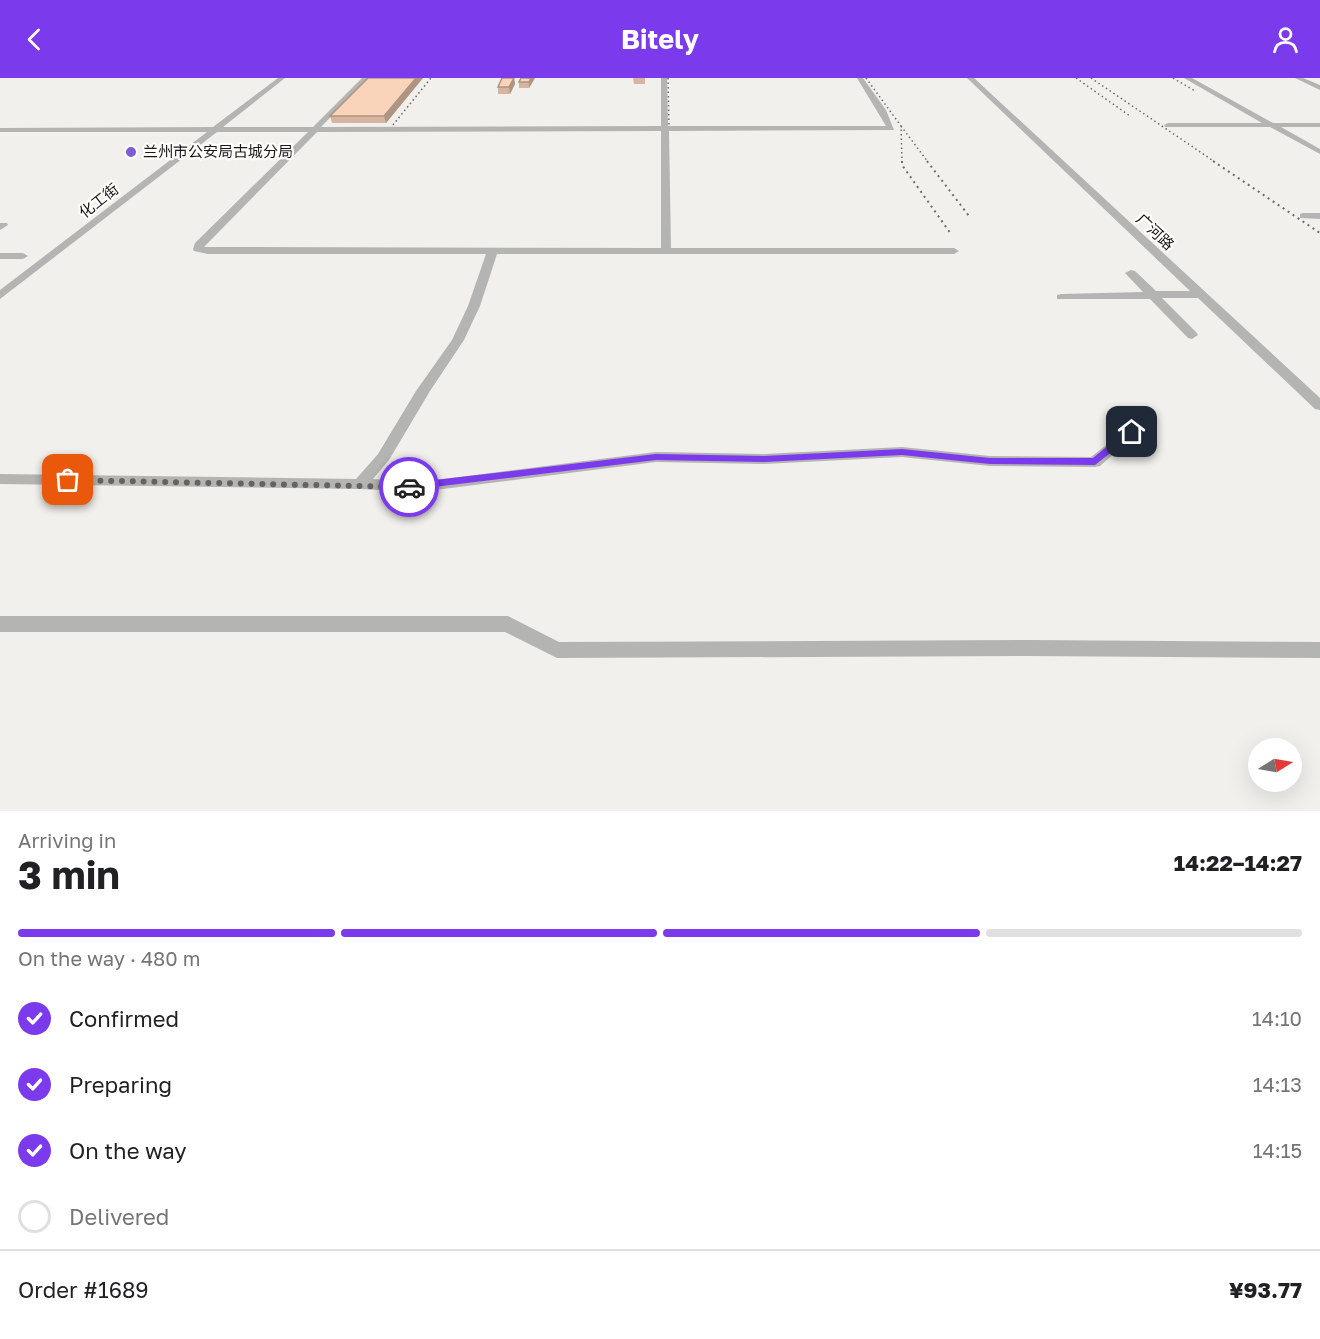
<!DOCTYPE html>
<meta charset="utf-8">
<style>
:root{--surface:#fff;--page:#f2f2f2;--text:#202124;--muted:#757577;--line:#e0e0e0;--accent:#7c3aed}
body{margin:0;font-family:"Golos Text","Noto Sans SC",sans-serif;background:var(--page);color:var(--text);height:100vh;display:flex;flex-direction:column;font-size:22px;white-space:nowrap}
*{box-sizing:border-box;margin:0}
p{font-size:20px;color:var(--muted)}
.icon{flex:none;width:33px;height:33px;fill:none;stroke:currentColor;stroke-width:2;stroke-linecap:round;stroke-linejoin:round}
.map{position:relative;height:733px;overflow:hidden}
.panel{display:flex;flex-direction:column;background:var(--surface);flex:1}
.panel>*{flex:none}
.needle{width:39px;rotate:79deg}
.controls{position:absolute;left:1248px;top:660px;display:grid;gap:12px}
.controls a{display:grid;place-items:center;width:54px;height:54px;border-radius:50%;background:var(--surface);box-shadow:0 6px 24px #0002;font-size:30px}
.pin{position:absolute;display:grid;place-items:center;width:51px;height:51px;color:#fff;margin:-26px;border-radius:12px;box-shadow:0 3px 9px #0006}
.courier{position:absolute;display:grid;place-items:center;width:60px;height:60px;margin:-30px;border:4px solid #7c3aed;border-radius:50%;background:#fff;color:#222;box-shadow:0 2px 8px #0007}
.overview em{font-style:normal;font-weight:700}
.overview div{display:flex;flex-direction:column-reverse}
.overview{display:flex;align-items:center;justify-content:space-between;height:102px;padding:0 18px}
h1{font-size:39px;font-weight:700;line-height:45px}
.bar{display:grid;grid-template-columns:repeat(4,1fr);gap:9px 6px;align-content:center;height:72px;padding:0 18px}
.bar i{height:8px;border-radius:4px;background:var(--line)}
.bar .active{background:var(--accent)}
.bar p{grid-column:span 4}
.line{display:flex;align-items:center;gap:15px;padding:0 18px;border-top:2px solid var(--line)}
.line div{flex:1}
ol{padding:0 18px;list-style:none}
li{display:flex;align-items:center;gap:18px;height:66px}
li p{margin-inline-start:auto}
li .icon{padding:6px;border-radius:50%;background:var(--accent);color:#fff;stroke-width:4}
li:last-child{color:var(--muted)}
li i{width:33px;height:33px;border:3px solid var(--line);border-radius:50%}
header{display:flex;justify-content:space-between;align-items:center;height:78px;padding:0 18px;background:var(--accent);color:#fff;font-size:27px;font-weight:700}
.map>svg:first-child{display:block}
</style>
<header><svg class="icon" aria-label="back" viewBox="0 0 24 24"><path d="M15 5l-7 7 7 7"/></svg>Bitely<svg class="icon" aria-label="person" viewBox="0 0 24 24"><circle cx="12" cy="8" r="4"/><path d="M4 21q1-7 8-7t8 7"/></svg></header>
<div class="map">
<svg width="1320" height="733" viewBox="0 0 1320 733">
<rect width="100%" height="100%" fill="#f2f0ec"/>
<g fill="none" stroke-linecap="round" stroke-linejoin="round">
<g fill="#b4b4b2" fill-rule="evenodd">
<path d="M278,0H285L223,49H313L362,0H369L321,49L661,48V0H667L668,48H886L857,0H863L886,32L894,52L669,53L671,170H954L959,173L954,176H497L480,228L464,262L430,313L389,382L373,401L419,404L656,374L764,376L902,369L990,378L1091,379L1124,353L1118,339L1120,336H1130L1139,354L1100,388L1095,389L990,388L902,379L764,386L656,384L419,414L360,411L0,406V396L356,401L378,376L416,313L452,262L468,228L486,176H208L194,173L193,171L195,165L308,54H217L0,221V212L207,54H0V50L213,49ZM661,53V170L204,169L317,54Z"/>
<polygon points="967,0 974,0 1320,320 1320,332 1315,331 1198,220 1162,220 1196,254 1198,257 1192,261 1188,260 1150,221 1057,221 1057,217 1061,216 1143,214 1125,195 1131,192 1135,193 1156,213 1190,213"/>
<polygon points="1184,0 1192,0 1273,45 1320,45 1320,49 1281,49 1320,71 1320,76 1270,49 1165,49 1164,47 1168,45 1262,45"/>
<polygon points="1295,0 1303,0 1320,7 1320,12"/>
<polygon points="1303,135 1320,135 1320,141 1300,140 1300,136"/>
<polygon points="0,145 7,145 8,147 0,152"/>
<polygon points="0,175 23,175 28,178 23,181 0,181"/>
<polygon points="0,538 508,538 559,564 1029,562 1320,564 1320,580 1029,578 557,580 505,554 0,554"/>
</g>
<g stroke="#6d6b69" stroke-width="1.5" stroke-dasharray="1.5 3" stroke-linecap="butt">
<polyline points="668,0 669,48"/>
<polyline points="866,0 901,48 902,84"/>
<polyline points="1076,0 1130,38"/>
<polyline points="1091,0 1215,84"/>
<polyline points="1173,0 1195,13"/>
<polyline points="393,47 431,0"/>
<polyline points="901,48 928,84"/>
</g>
<g stroke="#6d6b69" stroke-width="2" stroke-dasharray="2 4" stroke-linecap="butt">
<polyline points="902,83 902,87 951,156"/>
<polyline points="927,83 969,138"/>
<polyline points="1213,83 1320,155"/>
</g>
</g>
<g fill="#d6b5a0">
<polygon points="423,0 386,45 332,45 330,38"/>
<polygon points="514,0 515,6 510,16 498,16 498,9"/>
<polygon points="521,0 535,0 529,10 519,10 519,4"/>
<polygon points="633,0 645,0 645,6 634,6"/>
</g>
<g fill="#ae9482">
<polygon points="416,0 423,0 386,45 384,38"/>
<polygon points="514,0 515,6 510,16 509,9"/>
<polygon points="531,0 535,0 529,10 529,4"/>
</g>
<g fill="#f9d3ba" stroke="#ae9482" stroke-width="1.5">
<polygon points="368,0 416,0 384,38 330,38"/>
<polygon points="502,0 514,0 509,9 498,9"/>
<polygon points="521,0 531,0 529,4 519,4"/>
</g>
<polygon fill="#7c3aed" points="1128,351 1137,354 1095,387 990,386 902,377 764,384 656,382 409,412 404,409 409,405 656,376 764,378 902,371 990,380 1093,380"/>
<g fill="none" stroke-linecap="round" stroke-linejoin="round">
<polyline stroke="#646361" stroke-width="6" stroke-dasharray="0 10.8" points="68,402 409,409"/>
</g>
<circle fill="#7c5ed9" stroke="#fffdfa" stroke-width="2" cx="131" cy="74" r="6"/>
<g text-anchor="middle" stroke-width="4.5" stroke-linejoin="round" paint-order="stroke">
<g font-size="15" fill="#181716" stroke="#fffdfa" text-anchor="start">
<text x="143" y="79">兰州市公安局古城分局</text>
</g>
<g font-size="15" fill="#181716" stroke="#fffdfa">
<text transform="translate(99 123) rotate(-38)" y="5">化工街</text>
<text transform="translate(1155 154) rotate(43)" y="5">广河路</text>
</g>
</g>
</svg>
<div class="controls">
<a><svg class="needle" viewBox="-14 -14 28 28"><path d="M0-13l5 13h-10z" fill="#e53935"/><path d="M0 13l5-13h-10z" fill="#757577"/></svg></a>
</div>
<div class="pin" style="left:68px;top:402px;background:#ea580c"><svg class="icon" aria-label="bag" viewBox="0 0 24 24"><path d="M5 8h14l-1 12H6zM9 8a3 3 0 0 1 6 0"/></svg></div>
<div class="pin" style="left:1132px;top:354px;background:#1f2937"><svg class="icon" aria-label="home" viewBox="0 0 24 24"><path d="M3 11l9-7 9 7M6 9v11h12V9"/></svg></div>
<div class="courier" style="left:409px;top:409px"><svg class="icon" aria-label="car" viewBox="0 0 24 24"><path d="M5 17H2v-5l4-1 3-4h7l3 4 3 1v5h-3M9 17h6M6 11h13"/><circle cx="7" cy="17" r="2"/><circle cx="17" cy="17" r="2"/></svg></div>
</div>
<section class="panel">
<div class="overview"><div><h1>3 min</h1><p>Arriving in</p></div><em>14:22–14:27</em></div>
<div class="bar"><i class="active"></i><i class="active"></i><i class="active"></i><i></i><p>On the way · 480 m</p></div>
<ol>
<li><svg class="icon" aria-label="check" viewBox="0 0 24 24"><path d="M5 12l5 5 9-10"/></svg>Confirmed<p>14:10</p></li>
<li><svg class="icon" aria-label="check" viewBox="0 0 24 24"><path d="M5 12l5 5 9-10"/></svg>Preparing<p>14:13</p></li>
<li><svg class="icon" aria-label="check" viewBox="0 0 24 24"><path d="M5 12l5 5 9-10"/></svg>On the way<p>14:15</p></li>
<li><i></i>Delivered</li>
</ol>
<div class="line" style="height:78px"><div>Order #1689</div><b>¥93.77</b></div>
</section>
